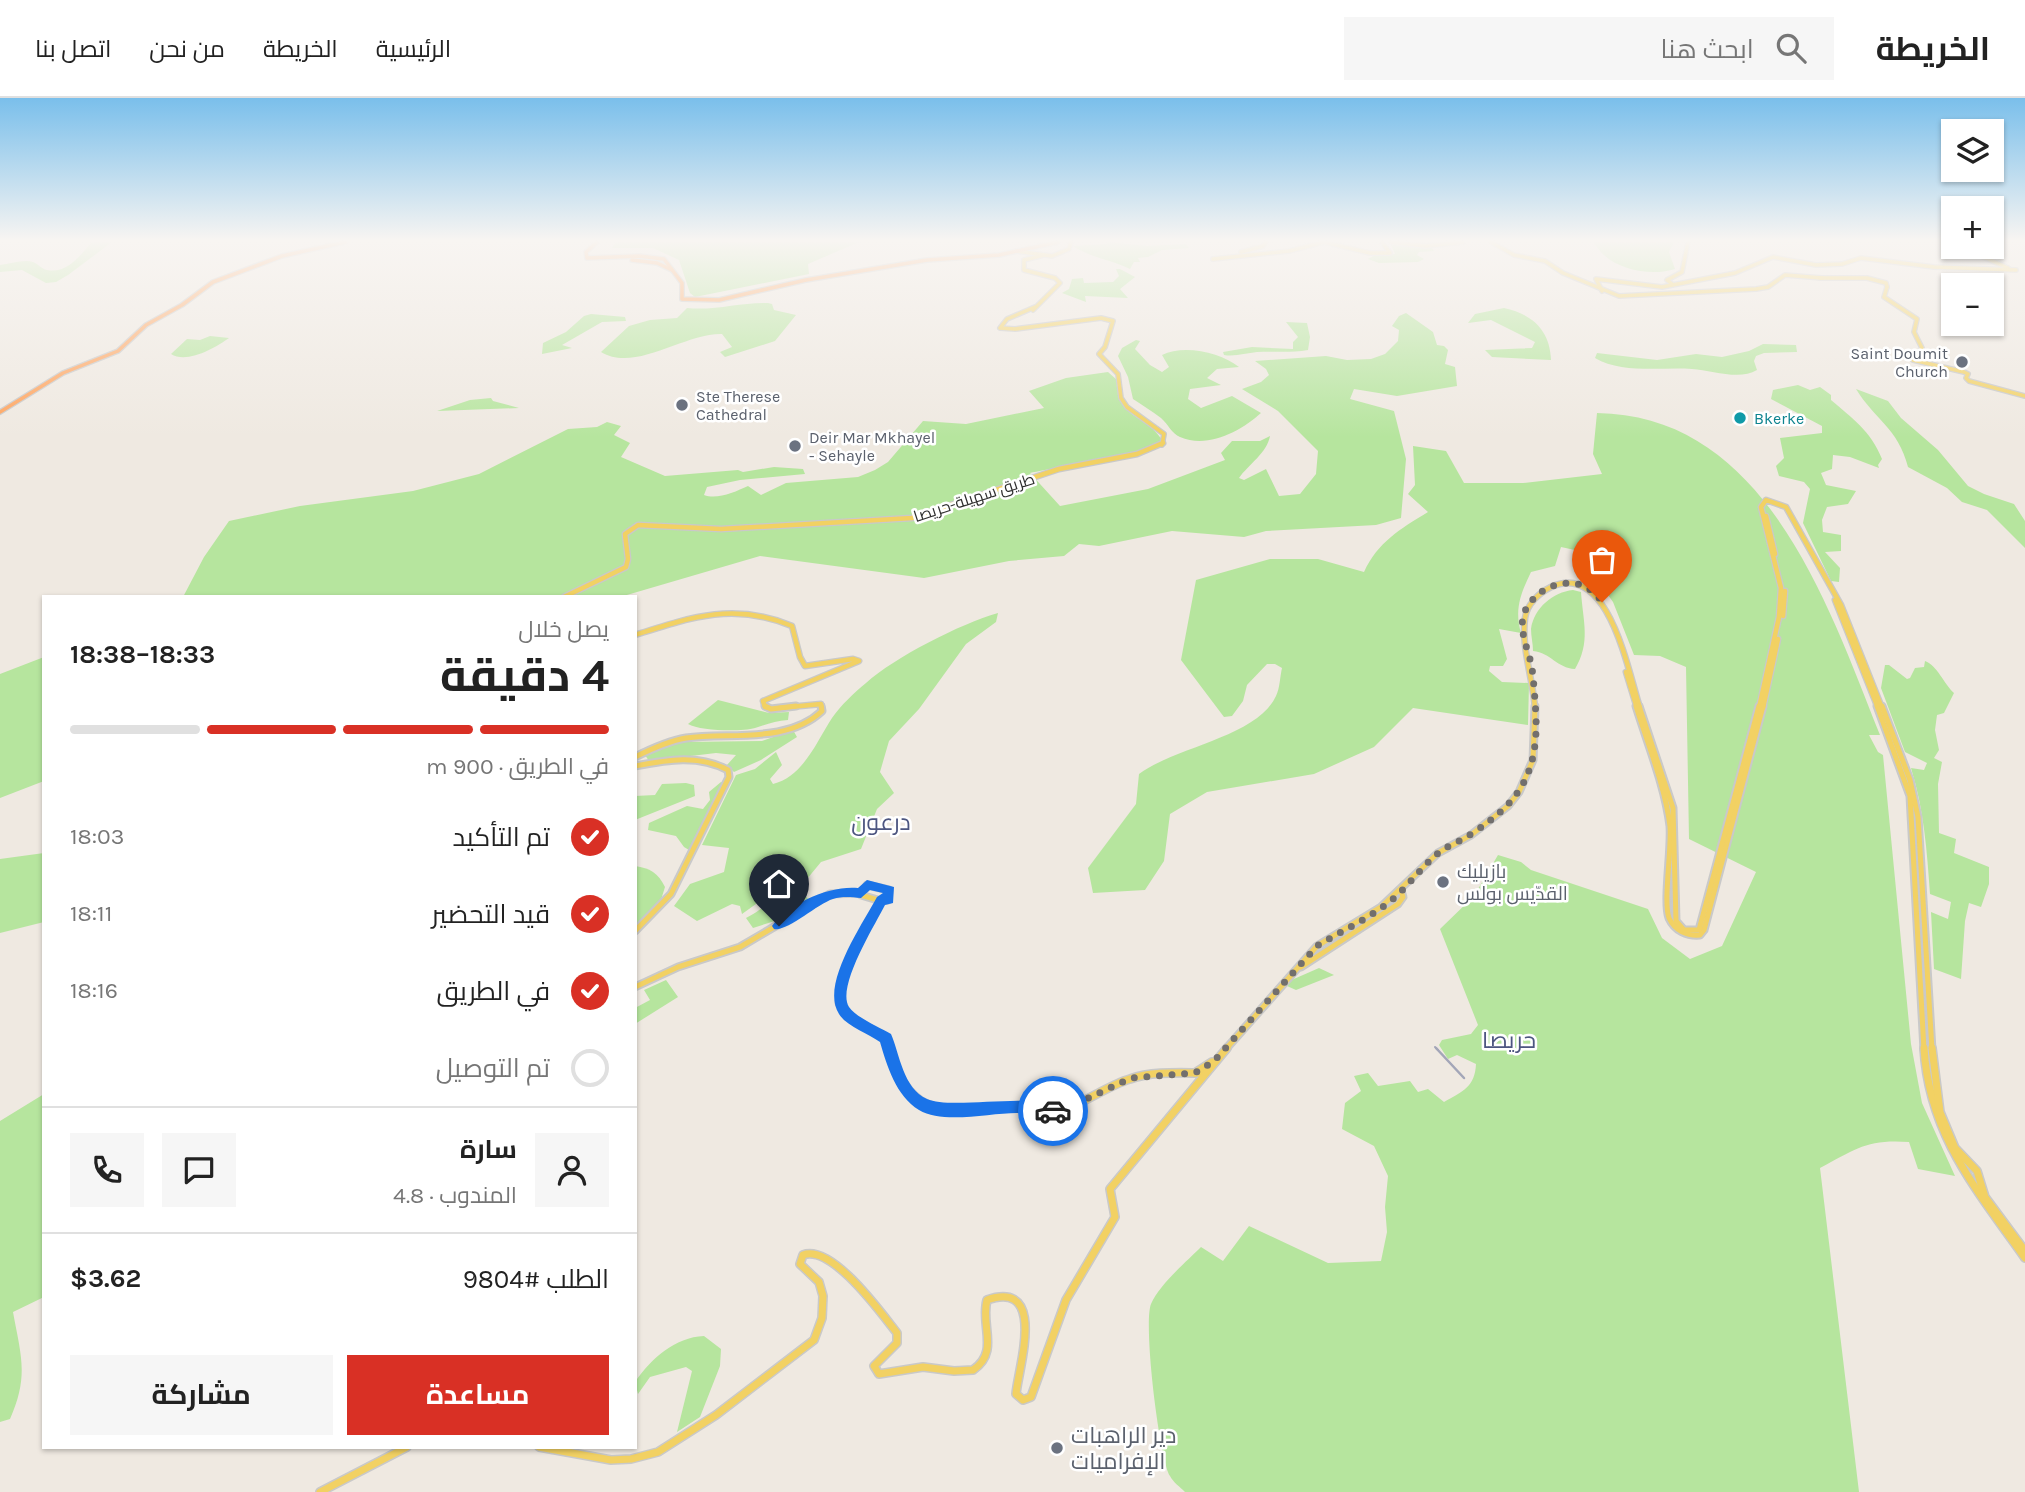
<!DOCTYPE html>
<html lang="ar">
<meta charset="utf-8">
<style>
:root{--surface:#fff;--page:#f6f6f6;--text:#222;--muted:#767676;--line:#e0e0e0;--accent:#d93025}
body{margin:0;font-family:Karla,Cairo,sans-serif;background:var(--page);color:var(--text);direction:rtl;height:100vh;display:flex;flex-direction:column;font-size:26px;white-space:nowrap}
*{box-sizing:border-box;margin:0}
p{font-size:23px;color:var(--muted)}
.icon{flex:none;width:38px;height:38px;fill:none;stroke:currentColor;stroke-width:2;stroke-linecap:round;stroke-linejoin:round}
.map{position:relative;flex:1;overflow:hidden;direction:ltr}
.sheet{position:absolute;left:42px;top:497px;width:595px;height:854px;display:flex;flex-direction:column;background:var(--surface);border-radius:0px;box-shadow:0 2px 5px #0004;direction:rtl}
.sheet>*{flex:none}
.tools{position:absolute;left:1941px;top:21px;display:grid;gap:14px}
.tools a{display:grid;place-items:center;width:63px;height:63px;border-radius:0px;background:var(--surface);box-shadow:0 2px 5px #0004;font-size:35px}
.pin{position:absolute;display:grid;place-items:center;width:60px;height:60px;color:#fff;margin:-72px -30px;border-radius:50% 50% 50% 0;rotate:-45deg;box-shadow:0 0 7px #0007}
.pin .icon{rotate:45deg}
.courier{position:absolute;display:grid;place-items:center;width:70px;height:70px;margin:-35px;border:5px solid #1a73e8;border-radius:50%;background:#fff;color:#222;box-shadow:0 2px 9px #0007}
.head em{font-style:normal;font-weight:700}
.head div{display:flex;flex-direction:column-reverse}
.head{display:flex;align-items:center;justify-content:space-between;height:119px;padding:0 28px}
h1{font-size:46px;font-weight:700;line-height:52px}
.bar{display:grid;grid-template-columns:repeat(4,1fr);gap:10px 7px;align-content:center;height:84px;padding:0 28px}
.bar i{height:9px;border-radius:5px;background:var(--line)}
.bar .selected{background:var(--accent)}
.bar p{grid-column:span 4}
.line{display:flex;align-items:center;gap:18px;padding:0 28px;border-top:2px solid var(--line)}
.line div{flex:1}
.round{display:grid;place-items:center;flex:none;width:74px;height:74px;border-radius:0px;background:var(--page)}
ol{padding:0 28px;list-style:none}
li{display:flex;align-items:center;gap:21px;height:77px}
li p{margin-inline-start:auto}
li .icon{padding:7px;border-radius:50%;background:var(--accent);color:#fff;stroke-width:4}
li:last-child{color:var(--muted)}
li i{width:38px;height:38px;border:4px solid var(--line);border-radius:50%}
.button{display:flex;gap:14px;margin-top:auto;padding:14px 28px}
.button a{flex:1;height:80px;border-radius:0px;background:var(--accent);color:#fff;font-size:28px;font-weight:700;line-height:80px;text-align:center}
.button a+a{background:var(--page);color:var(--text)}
header{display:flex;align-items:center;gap:42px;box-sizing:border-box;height:98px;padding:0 35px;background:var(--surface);border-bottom:2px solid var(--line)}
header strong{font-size:33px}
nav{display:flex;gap:38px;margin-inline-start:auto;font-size:24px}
.search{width:490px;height:63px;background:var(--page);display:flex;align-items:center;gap:18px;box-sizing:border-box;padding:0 24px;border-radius:0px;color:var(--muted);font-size:26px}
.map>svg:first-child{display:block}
</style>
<header>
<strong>الخريطة</strong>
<div class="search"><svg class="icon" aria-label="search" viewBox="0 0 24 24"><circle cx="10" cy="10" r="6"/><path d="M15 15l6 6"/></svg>ابحث هنا</div>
<nav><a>الرئيسية</a><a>الخريطة</a><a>من نحن</a><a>اتصل بنا</a></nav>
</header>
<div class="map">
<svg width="2025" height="1394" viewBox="0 0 2025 1394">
<rect width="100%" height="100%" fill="#efe9e1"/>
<g fill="#b6e59e">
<path d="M92,144H112L68,177L56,184L46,185L22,172L0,174V167C10,166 24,161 33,164C39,166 41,171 47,172C68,176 80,157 92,144Z"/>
<polygon points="616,144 859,144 808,166 809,176 695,199 690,195 679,162 653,150 612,150"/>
<path d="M1107,144L1147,148L1186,146L1189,150L1162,152L1148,159L1138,160L1140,164H1134L1130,171C1112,162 1089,159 1073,148L1108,146Z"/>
<path d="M1593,144H1674L1669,154L1675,171C1654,178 1621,173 1604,157C1599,153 1597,148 1593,144Z"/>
<polygon points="1393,146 1432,150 1434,153 1419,154 1417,157 1424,161 1418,164 1379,165 1368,161 1375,157 1395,156 1391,147"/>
<polygon points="1116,171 1120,171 1135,179 1120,191 1128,200 1085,198 1086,204 1062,195 1069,191 1072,181 1083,180 1084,185 1113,184 1119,178"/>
<path d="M768,205L772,206L774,212L796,217L775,243L725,259L720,254L732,249L722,236C684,235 635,275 601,254L629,228L650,222L677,220L687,210C715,213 740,204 768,205Z"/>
<path d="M1504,210C1531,216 1550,231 1551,262L1492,259L1485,252L1532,250L1535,244L1491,222L1468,225L1475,216Z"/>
<path d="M1406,215L1433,234L1437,247L1444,248L1448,252L1445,266L1455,269L1457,288L1397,298L1354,291L1350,301L1394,313L1406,361L1401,420L1376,427L1266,433L1244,439L1172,433L1099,448L1079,446L1064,458L1009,463L924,480L760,458L620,499H183L204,459L229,423L300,408L413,393L479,376L568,331L597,329L607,324L621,328L614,337L630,345L621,359L665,378L738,372L743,374L774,369L803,371L805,376L740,382L707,389L704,397C717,402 735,394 748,388L761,397L786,385L858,379L875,372L888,364L923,323L966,326L1044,310L1029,293L1066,280L1108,274L1117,282C1120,324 1145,315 1162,342C1141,359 1061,368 1030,375L1060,408L1148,391L1225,362L1221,355L1232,343H1260L1270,338C1267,355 1249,366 1239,380L1244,382L1266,371L1279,398L1300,396L1316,376L1318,353L1278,313L1242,291L1261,284L1269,277L1266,271L1255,263L1326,258L1347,262L1371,261L1385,256L1398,243L1399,232L1392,228L1399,218Z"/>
<polygon points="591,216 625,219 626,223 602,224 562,247 572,250 542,256 543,245 566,234 584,218"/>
<path d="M1286,224L1307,225L1310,239L1308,252C1291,255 1274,253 1257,254C1246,255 1235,259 1224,257L1223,254L1252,249L1293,251V244L1298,239Z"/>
<path d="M210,238L229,240C215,250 187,266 171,256L187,241L200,242Z"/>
<path d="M1136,242L1140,243L1135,251L1150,267L1162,274L1169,269L1162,257C1183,246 1221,254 1239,269L1217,271L1207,280L1221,287L1190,291L1188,301L1201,310L1232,298L1261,315C1241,333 1208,351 1180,339C1172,336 1168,326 1161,320C1152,313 1142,307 1133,301L1128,279L1118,258L1122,250Z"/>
<path d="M1763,246L1796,247L1797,254L1764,255L1756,258L1754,263L1757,272C1739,283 1712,272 1692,271C1661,269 1622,276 1595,260L1597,255L1657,262L1696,256L1722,259L1749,253Z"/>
<path d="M1798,287L1810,292L1820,289L1831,297V302C1852,320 1871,333 1882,361L1878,367L1879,370L1850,359L1833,357L1832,371L1821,375L1826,387L1856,393L1848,406L1827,409L1822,422L1823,434L1841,437V453L1825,454L1840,470L1839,484L1831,483L1803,425L1810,391L1804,384L1779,378L1776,368L1784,360L1780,340L1822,335V328L1771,301L1773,292Z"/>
<path d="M1856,291L1888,303L1901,320L1938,352L1968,388L1984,396L2014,406L2025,423V450L1987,412L1962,404L1947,390L1908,369C1898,330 1875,322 1856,291Z"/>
<polygon points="491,300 493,303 519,310 437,313 470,302"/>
<path d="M1597,315C1766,317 1828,507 1880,637H1869L1878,654L1883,657L1911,946L1922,1005L1955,1078L1918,1071L1909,1044C1867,1041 1856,1051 1820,1070L1859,1394H1185C1180,1389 1173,1384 1170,1378C1159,1359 1143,1225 1151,1206C1159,1187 1186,1164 1201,1149L1223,1163L1249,1128L1328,1165L1381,1163L1387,1134L1385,1109L1388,1078L1374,1048L1342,1031L1345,1005L1361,993L1354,978L1368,975L1378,988L1410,983L1418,994L1428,991L1444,1004C1463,993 1475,989 1476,966L1457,957L1448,961L1439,947L1442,942L1471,936L1478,927L1440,831L1474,798L1498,757L1521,764L1531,772L1648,811L1662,840L1690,861L1722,848L1756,774L1689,741L1686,569L1660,558L1634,557L1613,504L1596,480L1593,456L1561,449L1555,468L1531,474C1521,495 1514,511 1521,535L1499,531L1507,561L1503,568H1490L1489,573L1502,584L1529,585L1528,627L1413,610L1374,649L1314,676L1207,694L1170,716L1164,763L1145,792L1093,795L1088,770L1136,706L1139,676C1177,648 1257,639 1276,598C1280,590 1280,578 1282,570L1275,566H1267L1247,587L1243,603L1232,618L1224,619L1181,562L1196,482L1270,461H1318L1364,474C1378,444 1400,431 1428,414L1408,396L1415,387L1413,348L1446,353L1464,385H1523L1602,376L1593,356Z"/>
<path d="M1573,492L1581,494C1583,524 1591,544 1575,571C1557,570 1551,555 1533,553C1533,546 1531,538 1531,531C1534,510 1553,494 1573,492Z"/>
<path d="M998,515L996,524L966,546L919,611L889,643L880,674L894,695L877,711L861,751L821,764L802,787L763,795L756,806L742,816L740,808L732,806L697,823L674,808L690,786L724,774L729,750L702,747L736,677L755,671L776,654L782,667L770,681L773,686C803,679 817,643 832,620C841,607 854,595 866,585C895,559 960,526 998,515Z"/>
<polygon points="44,559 44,683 0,700 0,576"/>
<path d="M1925,563C1937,567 1944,586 1954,595L1944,615L1937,617L1935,632L1939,652L1934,660L1942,664L1938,686L1939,735L1956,741L1954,755L1989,769V786L1981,809L1969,805L1965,823L1961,881L1934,871L1931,814L1948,821L1951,804L1930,796C1927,753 1924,712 1911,670L1924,672L1927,665L1905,654L1881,590L1885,567H1889L1907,581L1910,580L1915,570L1924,569Z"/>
<path d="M718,602L769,615L789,614L788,622C776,623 767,626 755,630C741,634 700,633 688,626Z"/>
<polygon points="793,632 797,639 761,662 734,674 727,667 736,657 716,655 649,663 645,657 682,644 762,643"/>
<polygon points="721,684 725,686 689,752 684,749 676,738 648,732 649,725 687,708 703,711 710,702 709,694"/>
<polygon points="686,685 694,687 695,698 635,722 635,698 655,697 662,686"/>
<polygon points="44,755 44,824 0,835 0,761"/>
<path d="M635,768C650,770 658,775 665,789L660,805L635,828Z"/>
<path d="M791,795L805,797L808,801L784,809L778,822L753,830L746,820C765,811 768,801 791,795Z"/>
<polygon points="1319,870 1334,877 1296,892 1287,888 1287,884"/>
<polygon points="666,882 678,899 635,926 635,910 650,902 644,892"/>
<path d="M44,996V1199L13,1214C21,1258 29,1278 10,1321L0,1324V1023Z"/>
<path d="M704,1238L721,1251L720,1268L700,1319L677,1334L692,1273L686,1269L650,1279L638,1296L635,1284C651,1261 675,1239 704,1238Z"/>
</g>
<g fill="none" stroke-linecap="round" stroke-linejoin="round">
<defs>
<g id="major-far3">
<polyline points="1391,144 1426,148 1463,144"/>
<polyline points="1491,144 1514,157 1545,163 1563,175 1619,198 1756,191 1768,189 1785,177 1822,180"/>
<polyline points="1974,149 1979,157 2008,170"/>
<polyline points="1016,153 1052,158 1069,151 1071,144"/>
<polyline points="1241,154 1263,148 1266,144"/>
<polyline points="1213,161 1289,153 1324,144 1370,155 1390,155 1382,144"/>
<polyline points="1820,180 1867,180 1886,185 1887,189"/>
<polyline points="1672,186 1667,182 1682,174 1688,144"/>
<polyline points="1887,189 1884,199 1917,221 1914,234 1922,250 1913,262 1964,274 1968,276 1966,280 1969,283 2025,298"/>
<polyline points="1602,193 1596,181 1662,189 1735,175 1773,159 1816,167 1842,166 1861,160 1934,169 2016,172"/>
<polyline points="1035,209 1007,221 1000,230 1015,231 1101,220 1113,223 1105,249 1099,256 1118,276 1121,300 1127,309 1164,336 1162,347"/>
<polyline points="1033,212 1060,185 1055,180 1024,172 1024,162 1044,157"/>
</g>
<g id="major-far2">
<polyline points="1766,418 1775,456"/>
<polyline points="564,499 626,469 628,461 625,436 638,427 721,431 912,420 1059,371 1137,356 1163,345"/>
<polyline points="1835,502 1878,610"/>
<polyline points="1783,518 1785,493"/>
<path d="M635,537C691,519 735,504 792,528L800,559L805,568L853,561L859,563L763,603L765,609L769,610"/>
<polyline points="1626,574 1637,610"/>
<polyline points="779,610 821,606 822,610"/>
<path d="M1535,610C1533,581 1521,549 1525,520C1527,506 1539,495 1551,489C1609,462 1628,574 1640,610"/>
<polyline points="1759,610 1779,519 1781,490 1761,409 1766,402 1786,409 1841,507 1882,610"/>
<polyline points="1763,610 1778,541"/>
</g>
<g id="major-far1">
<polyline points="765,608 771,611 796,608"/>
<path d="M1636,608C1648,647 1665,688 1670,728C1672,750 1663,804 1669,820C1675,833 1687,838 1700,837L1704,832L1763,608"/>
<polyline points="1639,608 1673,710 1676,823 1684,832 1699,832 1759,608"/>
<polyline points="1877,608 1910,698 1924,952"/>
<polyline points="1882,608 1910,682 1918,719 1932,952"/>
<path d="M635,659C651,651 668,643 686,640C730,634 787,646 822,613L821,608"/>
<path d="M635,668C667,662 698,656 728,672L729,679L671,796L635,833"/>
<polygon points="867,787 889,792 888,802 881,803 861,797"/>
<polyline points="881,803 846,870 839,905 849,918 886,940 889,952"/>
<polyline points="1301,869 1398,806 1403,799 1401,793"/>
<polyline points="635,889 678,869 740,849 830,796 861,795"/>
<polyline points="1225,952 1317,848 1381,809 1438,755 1471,737 1508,708 1519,694 1533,662 1535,608"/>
</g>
<g id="major">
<path d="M889,950C910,1027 950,1011 1014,1009C1028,1009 1043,1015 1057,1013C1077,1010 1108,987 1130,981C1153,973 1180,975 1204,975"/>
<path d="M1924,950C1929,1037 1977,1092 2025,1160"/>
<polyline points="1932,950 1940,1014 1955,1050 1977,1073 1985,1099 2025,1153"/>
<polyline points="1195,975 1212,964"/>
<path d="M539,1349L611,1362L631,1361L658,1354L716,1317L814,1242L822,1220L823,1198L819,1184L800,1166L803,1157C832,1146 881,1215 897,1235V1245L874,1268L879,1276L923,1269L954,1273L973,1272C1000,1254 980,1227 987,1202C1048,1181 1018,1271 1016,1296L1023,1302L1031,1299L1066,1202L1115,1119L1110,1091L1227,950"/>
<polyline points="320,1394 407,1349"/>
</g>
<g id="highway">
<polyline points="597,144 586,154 587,160 639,158 664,161 682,185 682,201 719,202 806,182 927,162 999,157 1058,144"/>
<polyline points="632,162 657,165 672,172"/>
<polyline points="0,314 63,275 118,253 146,227 182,207 213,184 282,158 345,144"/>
</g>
</defs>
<use href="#major-far3" stroke="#c9c9c9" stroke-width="6"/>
<use href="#major-far2" stroke="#c9c9c9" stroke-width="7"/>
<use href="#major-far1" stroke="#c9c9c9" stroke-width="9"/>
<use href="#major" stroke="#c9c9c9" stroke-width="10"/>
<use href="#highway" stroke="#c9c9c9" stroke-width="6"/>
<use href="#major-far3" stroke="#f2d163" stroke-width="3.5"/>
<use href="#major-far2" stroke="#f2d163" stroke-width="4.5"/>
<use href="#major-far1" stroke="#f2d163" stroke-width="5"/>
<use href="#major" stroke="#f2d163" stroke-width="7"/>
<use href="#highway" stroke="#ffa35c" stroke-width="3.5"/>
<polyline stroke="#a3a6b8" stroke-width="2" points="1435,949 1438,952"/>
<polyline stroke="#a3a6b8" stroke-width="2.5" points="1436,950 1464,980"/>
</g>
<linearGradient id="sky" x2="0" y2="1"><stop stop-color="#7abfeb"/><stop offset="0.42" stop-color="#f8f5f2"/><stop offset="1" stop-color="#f8f5f2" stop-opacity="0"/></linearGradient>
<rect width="2025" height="339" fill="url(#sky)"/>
<path fill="#1a73e8" d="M867,782L894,789L893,805L885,807C875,827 836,889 849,909C857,920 879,929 891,936C900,957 903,990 927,1001C953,1013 1049,991 1060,1013L1058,1017L1053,1019C1042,1018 1031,1016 1020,1015C993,1014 944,1027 919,1012C896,998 887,968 880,944C869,936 846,928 839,916C820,887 862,827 877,799L883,795L870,792L861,800C851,799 842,798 833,801C817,806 787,834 774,831L772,828C788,805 831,787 858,790Z"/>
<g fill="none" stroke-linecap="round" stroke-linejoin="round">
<path stroke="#726f6d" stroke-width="7" stroke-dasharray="0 12.6" d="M1053,1013L1076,1006L1131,980L1195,975L1214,963L1317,848C1343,832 1371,820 1394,800C1409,787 1420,771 1435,758C1445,748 1460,744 1471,736C1519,705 1538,676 1536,618C1535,602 1534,586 1532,570C1529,552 1517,531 1525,513C1540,483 1582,473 1602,504"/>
</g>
<g fill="#6b7280" stroke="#fff" stroke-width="2.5">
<circle cx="1962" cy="264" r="7"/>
<circle cx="682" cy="307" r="7"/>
<circle cx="795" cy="348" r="7"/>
<circle cx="1443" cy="784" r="7"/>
<circle cx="1057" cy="1350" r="7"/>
</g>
<circle fill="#0f9aa8" stroke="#fff" stroke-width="2.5" cx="1740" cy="320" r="7"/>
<g text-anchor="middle" stroke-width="5" stroke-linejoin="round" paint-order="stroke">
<g font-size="16" fill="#5b616d" stroke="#fff" text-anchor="start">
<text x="1948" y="261" text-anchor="end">Saint Doumit<tspan x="1948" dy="18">Church</tspan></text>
<text x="696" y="304">Ste Therese<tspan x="696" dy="18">Cathedral</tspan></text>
<text x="809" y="345">Deir Mar Mkhayel<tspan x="809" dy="18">- Sehayle</tspan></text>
</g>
<g font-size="16" fill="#0d838f" stroke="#fff" text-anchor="start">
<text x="1754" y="326">Bkerke</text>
</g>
<g font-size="16" fill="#2e2e2e" stroke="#fff">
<text transform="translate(974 399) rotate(-18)" y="6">طريق سهيلة-حريصا</text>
</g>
<g font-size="19" fill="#5b616d" stroke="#fff" text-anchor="start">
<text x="1457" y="780">بازيليك<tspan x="1457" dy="22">القدّيس بولس</tspan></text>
</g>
<g font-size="23" fill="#4d5680" stroke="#fff">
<text x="881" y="732">درعون</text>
<text x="1509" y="950">حريصا</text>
</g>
<g font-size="23" fill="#5b616d" stroke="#fff" text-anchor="start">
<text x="1071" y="1345">دير الراهبات<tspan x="1071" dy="26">الإفراميات</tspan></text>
</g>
</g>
</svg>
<div class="tools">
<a><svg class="icon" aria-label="layers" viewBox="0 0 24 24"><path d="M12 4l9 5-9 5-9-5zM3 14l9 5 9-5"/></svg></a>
<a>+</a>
<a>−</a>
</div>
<div class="pin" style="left:1602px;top:504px;background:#ea580c"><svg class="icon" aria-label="bag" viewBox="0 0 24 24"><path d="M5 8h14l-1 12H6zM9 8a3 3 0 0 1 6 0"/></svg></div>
<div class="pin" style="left:779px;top:828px;background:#1f2937"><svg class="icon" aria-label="home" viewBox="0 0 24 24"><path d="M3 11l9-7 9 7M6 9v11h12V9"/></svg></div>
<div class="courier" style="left:1053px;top:1013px"><svg class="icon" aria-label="car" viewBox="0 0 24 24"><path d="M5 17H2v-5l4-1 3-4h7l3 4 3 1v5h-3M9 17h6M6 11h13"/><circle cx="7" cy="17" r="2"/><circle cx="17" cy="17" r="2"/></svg></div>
<section class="sheet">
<div class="head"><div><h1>4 دقيقة</h1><p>يصل خلال</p></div><em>18:33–18:38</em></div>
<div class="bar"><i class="selected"></i><i class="selected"></i><i class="selected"></i><i></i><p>في الطريق · 900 m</p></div>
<ol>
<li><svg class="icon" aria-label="check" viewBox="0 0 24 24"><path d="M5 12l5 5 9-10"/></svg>تم التأكيد<p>18:03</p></li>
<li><svg class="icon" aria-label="check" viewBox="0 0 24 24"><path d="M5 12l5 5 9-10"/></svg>قيد التحضير<p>18:11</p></li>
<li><svg class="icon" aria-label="check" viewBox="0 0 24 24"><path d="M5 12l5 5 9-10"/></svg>في الطريق<p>18:16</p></li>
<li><i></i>تم التوصيل</li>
</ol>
<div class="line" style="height:126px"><a class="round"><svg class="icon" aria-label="person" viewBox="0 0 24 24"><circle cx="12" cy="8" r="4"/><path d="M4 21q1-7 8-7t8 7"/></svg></a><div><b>سارة</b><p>المندوب · 4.8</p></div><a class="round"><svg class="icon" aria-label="chat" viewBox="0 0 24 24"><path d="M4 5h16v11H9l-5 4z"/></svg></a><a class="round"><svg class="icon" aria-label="phone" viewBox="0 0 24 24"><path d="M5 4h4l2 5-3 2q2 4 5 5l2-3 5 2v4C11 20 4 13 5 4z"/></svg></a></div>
<div class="line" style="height:91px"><div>الطلب #9804</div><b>$3.62</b></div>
<div class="button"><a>مساعدة</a><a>مشاركة</a></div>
</section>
</div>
